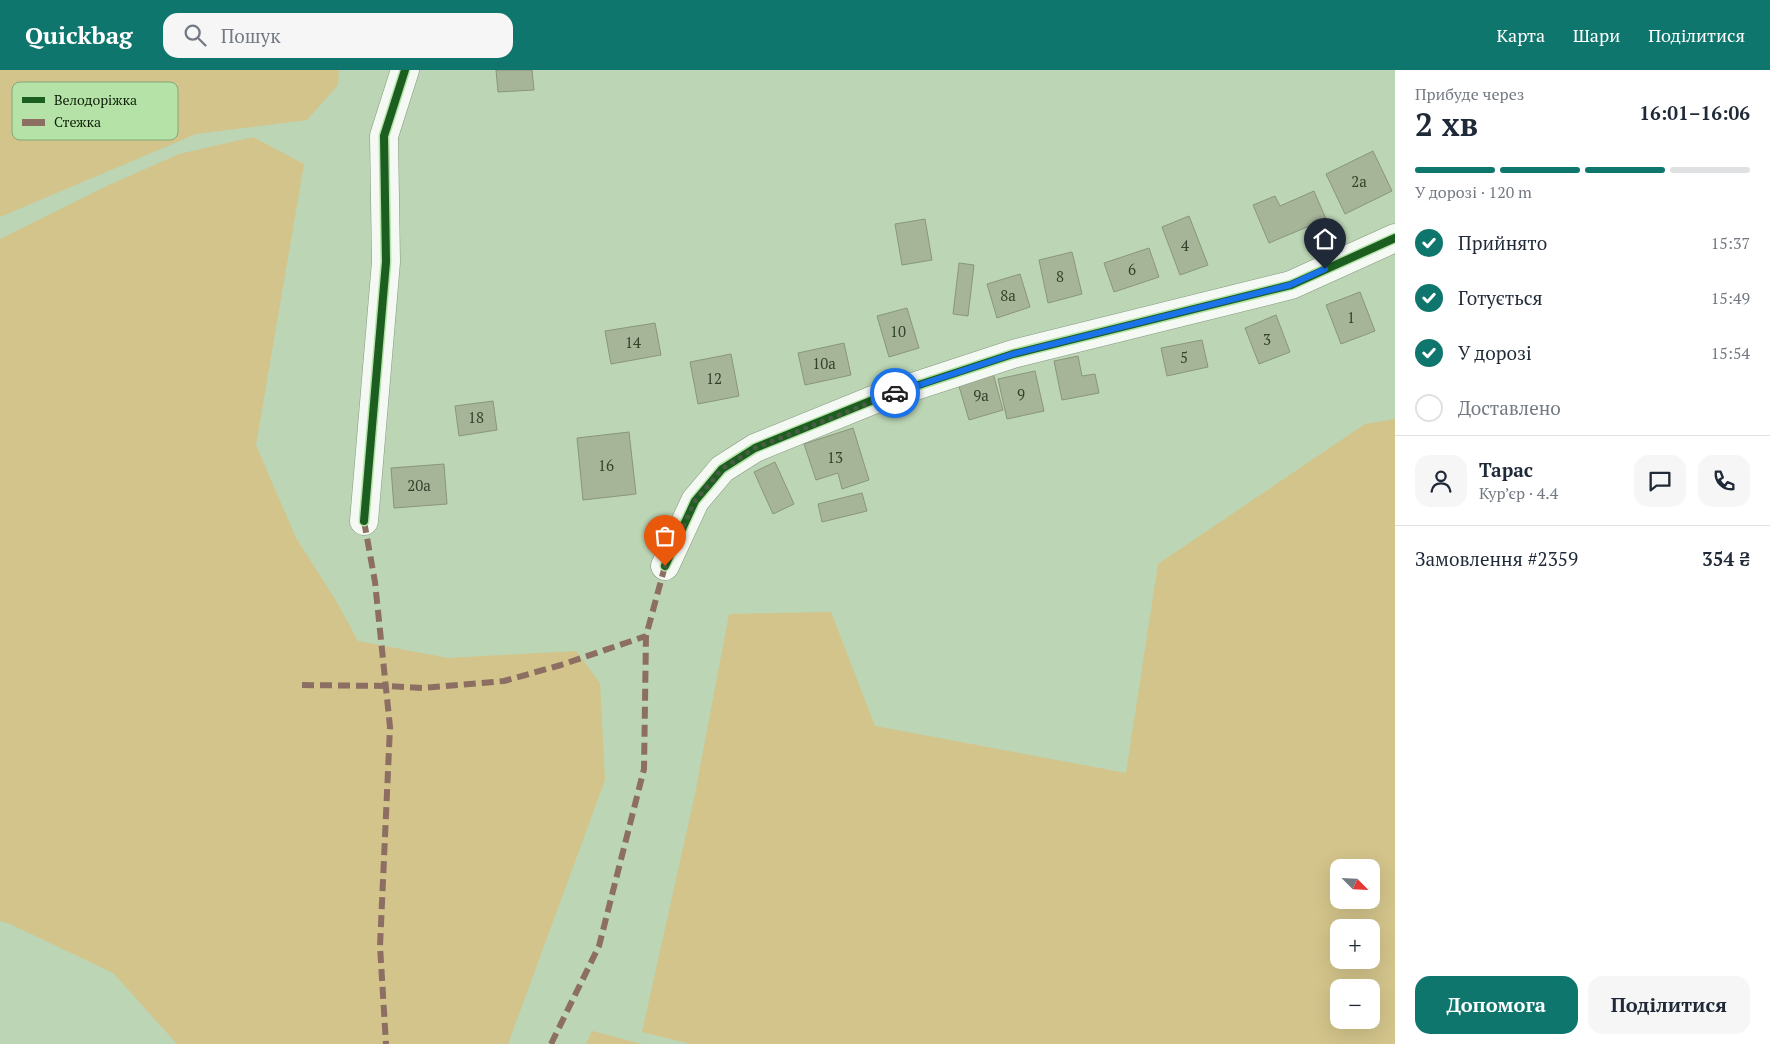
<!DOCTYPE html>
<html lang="uk">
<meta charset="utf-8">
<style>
:root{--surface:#fff;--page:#f6f6f7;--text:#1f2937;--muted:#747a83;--line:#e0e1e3;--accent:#0f766e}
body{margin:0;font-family:"PT Serif",serif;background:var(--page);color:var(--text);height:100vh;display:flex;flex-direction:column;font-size:19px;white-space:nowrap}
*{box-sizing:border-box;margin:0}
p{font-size:16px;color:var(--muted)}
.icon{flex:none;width:28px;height:28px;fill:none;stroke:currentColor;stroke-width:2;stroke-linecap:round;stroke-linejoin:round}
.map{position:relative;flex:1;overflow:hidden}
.details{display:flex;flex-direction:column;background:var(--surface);width:375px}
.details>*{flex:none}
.needle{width:32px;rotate:114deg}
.buttons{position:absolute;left:1330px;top:789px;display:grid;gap:10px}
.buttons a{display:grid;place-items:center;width:50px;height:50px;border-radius:10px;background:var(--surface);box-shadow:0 5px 20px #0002;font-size:25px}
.pin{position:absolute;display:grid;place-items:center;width:42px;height:42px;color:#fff;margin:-51px -21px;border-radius:50% 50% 50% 0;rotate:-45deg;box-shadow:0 0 5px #0007}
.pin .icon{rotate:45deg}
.courier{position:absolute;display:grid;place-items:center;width:50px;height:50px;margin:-25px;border:4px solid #1a73e8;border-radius:50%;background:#fff;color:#222;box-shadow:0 1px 6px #0007}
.summary em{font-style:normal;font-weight:700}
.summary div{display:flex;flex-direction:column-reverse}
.summary{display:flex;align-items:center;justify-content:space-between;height:85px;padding:0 20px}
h1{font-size:32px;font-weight:700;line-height:38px}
.bar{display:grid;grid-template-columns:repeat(4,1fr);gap:8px 5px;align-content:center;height:60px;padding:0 20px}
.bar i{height:6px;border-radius:4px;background:var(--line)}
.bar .on{background:var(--accent)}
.bar p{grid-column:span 4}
.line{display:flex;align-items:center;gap:12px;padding:0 20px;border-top:1px solid var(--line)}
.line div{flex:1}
.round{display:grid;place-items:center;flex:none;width:52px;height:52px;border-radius:15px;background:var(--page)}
ol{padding:0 20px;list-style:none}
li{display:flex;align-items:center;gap:15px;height:55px}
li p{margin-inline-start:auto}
li .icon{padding:5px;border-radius:50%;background:var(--accent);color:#fff;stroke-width:4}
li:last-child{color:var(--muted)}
li i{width:28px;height:28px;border:2px solid var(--line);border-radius:50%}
.action{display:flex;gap:10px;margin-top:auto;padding:10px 20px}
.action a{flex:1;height:58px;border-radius:15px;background:var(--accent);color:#fff;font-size:20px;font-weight:700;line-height:58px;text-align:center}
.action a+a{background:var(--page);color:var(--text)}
header{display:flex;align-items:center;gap:30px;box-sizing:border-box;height:70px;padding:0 25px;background:var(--accent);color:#fff}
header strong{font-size:24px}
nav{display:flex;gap:28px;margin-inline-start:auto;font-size:18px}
.search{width:350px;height:45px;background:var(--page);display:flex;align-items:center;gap:12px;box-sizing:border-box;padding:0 18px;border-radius:15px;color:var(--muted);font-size:19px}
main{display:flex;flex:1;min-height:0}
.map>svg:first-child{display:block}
</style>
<header>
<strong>Quickbag</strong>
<div class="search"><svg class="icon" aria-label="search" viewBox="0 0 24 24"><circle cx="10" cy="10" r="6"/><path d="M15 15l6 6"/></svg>Пошук</div>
<nav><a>Карта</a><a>Шари</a><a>Поділитися</a></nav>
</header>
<main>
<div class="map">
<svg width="1395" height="974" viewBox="0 0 1395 974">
<rect width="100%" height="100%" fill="#bcd5b4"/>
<g fill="#d3c48b" fill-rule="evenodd">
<polygon points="0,0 339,0 338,15 307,50 196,64 0,147"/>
<polygon points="253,67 304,94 256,375 296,468 335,529 358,571 448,588 576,581 600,613 605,710 508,974 177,974 113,903 10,854 0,851 0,169 109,115 179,84"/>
<path d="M1395,349V974H691L642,962L695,724L729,544L831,542L875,656L1126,703L1158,494L1365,354ZM1339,798H1371V830H1339ZM1339,858H1371V890H1339ZM1339,918H1371V950H1339Z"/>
<polygon points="592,961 642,974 586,974"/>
</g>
<g fill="#a6b498" stroke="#89967b">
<polygon points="496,0 532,0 534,20 498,22"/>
<polygon points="1373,81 1392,121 1345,144 1326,104"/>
<polygon points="1314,121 1326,149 1269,173 1253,135 1275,126 1280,136"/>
<polygon points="1189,146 1208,195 1180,205 1162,157"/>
<polygon points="925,149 932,190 902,195 895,154"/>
<polygon points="1149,178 1159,207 1114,222 1104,193"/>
<polygon points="1072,182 1082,224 1048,233 1039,190"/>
<polygon points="959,193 974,195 968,246 953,244"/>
<polygon points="1020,204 1030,237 997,248 987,214"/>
<polygon points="1360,222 1375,261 1341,274 1326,235"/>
<polygon points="907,238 919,278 889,287 877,246"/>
<polygon points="1276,245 1290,282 1259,294 1245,258"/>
<polygon points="655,253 661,285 611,294 605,261"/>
<polygon points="1202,270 1208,297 1167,306 1161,278"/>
<polygon points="844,273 851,305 805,315 798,283"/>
<polygon points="731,284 739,326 698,334 690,292"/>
<polygon points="1078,286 1082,306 1095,304 1099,323 1062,330 1054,291"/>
<polygon points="1035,301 1044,341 1007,349 998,309"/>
<polygon points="993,303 1003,340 969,350 958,313"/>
<polygon points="493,331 497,360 459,366 455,336"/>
<polygon points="853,358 869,410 842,419 838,403 816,410 804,374"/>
<polygon points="629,362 636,424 583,430 577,368"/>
<polygon points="775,392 794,434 773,444 754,402"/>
<polygon points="444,394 447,434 394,438 391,398"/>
<polygon points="862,423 867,441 822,452 818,434"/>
</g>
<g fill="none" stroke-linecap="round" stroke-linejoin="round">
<defs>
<g id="minor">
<polyline points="364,451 386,192 384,66 405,0"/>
<polyline points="665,496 695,431 722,399 755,378 873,330 1013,284 1291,215 1395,168"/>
</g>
</defs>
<use href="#minor" stroke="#84977f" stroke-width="29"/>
<use href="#minor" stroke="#f5f9f4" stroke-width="28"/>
<g stroke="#8d6e63" stroke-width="6" stroke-dasharray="12 6" stroke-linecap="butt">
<polyline points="364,451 375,512 390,657 380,876 386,974"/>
<polyline points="302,615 386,616 423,618 504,611 561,595 646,566"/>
<polyline points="551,974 599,876 644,699 646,566 665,496"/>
</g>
<defs>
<g id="cycleway">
<polyline points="364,451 386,192 384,66 405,0"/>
<polyline points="665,496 695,431 722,399 755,378 873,330 1013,284 1291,215 1395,168"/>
</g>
</defs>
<use href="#cycleway" stroke="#b5e2a7" stroke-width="11"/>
<use href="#cycleway" stroke="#1b5e20" stroke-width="8"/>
</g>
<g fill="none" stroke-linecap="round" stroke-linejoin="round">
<polyline stroke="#4a5d44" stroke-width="5" stroke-dasharray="0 9" points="665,496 695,431 722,399 755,378 895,323"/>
<polyline stroke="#1a73e8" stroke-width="6" points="895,323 1013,284 1290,215 1325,199"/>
</g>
<g text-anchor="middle" stroke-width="4.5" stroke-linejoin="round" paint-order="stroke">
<g font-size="15" fill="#32432b">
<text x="1359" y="117">2а</text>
<text x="1185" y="181">4</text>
<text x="1132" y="205">6</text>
<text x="1060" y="212">8</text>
<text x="1008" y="231">8а</text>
<text x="1351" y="253">1</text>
<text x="898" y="267">10</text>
<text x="1267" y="275">3</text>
<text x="633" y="278">14</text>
<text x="1184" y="293">5</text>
<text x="824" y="299">10а</text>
<text x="714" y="314">12</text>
<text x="1021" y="330">9</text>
<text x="981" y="331">9а</text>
<text x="476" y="353">18</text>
<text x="835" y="393">13</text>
<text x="606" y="401">16</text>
<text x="419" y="421">20а</text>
</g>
</g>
<rect x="12" y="12" width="166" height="58" rx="8" fill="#b5e2a7" stroke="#82a777" stroke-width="1"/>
<rect x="22" y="27" width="23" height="6" fill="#1b5e20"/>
<rect x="22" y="49" width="23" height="7" fill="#8d6e63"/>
<g font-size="14" fill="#0c1d07">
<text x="54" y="35">Велодоріжка</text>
<text x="54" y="57">Стежка</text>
</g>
</svg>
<div class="buttons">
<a><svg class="needle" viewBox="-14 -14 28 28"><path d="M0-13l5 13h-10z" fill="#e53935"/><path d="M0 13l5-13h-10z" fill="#747a83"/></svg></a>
<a>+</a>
<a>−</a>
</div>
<div class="pin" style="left:665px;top:496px;background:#ea580c"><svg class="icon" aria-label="bag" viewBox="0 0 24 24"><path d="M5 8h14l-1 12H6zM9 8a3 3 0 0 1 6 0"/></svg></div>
<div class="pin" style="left:1325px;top:199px;background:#1f2937"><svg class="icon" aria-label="home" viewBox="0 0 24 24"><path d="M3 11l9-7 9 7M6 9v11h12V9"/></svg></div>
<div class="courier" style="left:895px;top:323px"><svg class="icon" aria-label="car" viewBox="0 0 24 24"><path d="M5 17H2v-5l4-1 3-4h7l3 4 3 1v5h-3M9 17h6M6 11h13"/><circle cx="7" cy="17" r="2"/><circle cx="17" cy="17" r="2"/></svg></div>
</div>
<section class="details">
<div class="summary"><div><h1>2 хв</h1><p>Прибуде через</p></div><em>16:01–16:06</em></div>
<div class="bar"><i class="on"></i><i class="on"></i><i class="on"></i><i></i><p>У дорозі · 120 m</p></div>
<ol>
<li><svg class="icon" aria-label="check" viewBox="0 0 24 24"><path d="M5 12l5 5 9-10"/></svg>Прийнято<p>15:37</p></li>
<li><svg class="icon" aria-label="check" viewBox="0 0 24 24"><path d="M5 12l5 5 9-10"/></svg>Готується<p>15:49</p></li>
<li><svg class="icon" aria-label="check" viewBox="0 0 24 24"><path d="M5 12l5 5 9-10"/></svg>У дорозі<p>15:54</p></li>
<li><i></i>Доставлено</li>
</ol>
<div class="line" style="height:90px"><a class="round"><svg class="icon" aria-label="person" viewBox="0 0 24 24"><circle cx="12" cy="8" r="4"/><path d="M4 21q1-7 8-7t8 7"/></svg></a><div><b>Тарас</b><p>Кур’єр · 4.4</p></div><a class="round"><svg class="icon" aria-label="chat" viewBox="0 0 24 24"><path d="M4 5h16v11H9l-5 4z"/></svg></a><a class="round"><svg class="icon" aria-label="phone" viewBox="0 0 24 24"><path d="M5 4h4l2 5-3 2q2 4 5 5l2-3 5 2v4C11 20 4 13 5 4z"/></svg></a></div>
<div class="line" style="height:65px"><div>Замовлення #2359</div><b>354 ₴</b></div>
<div class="action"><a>Допомога</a><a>Поділитися</a></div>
</section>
</main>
